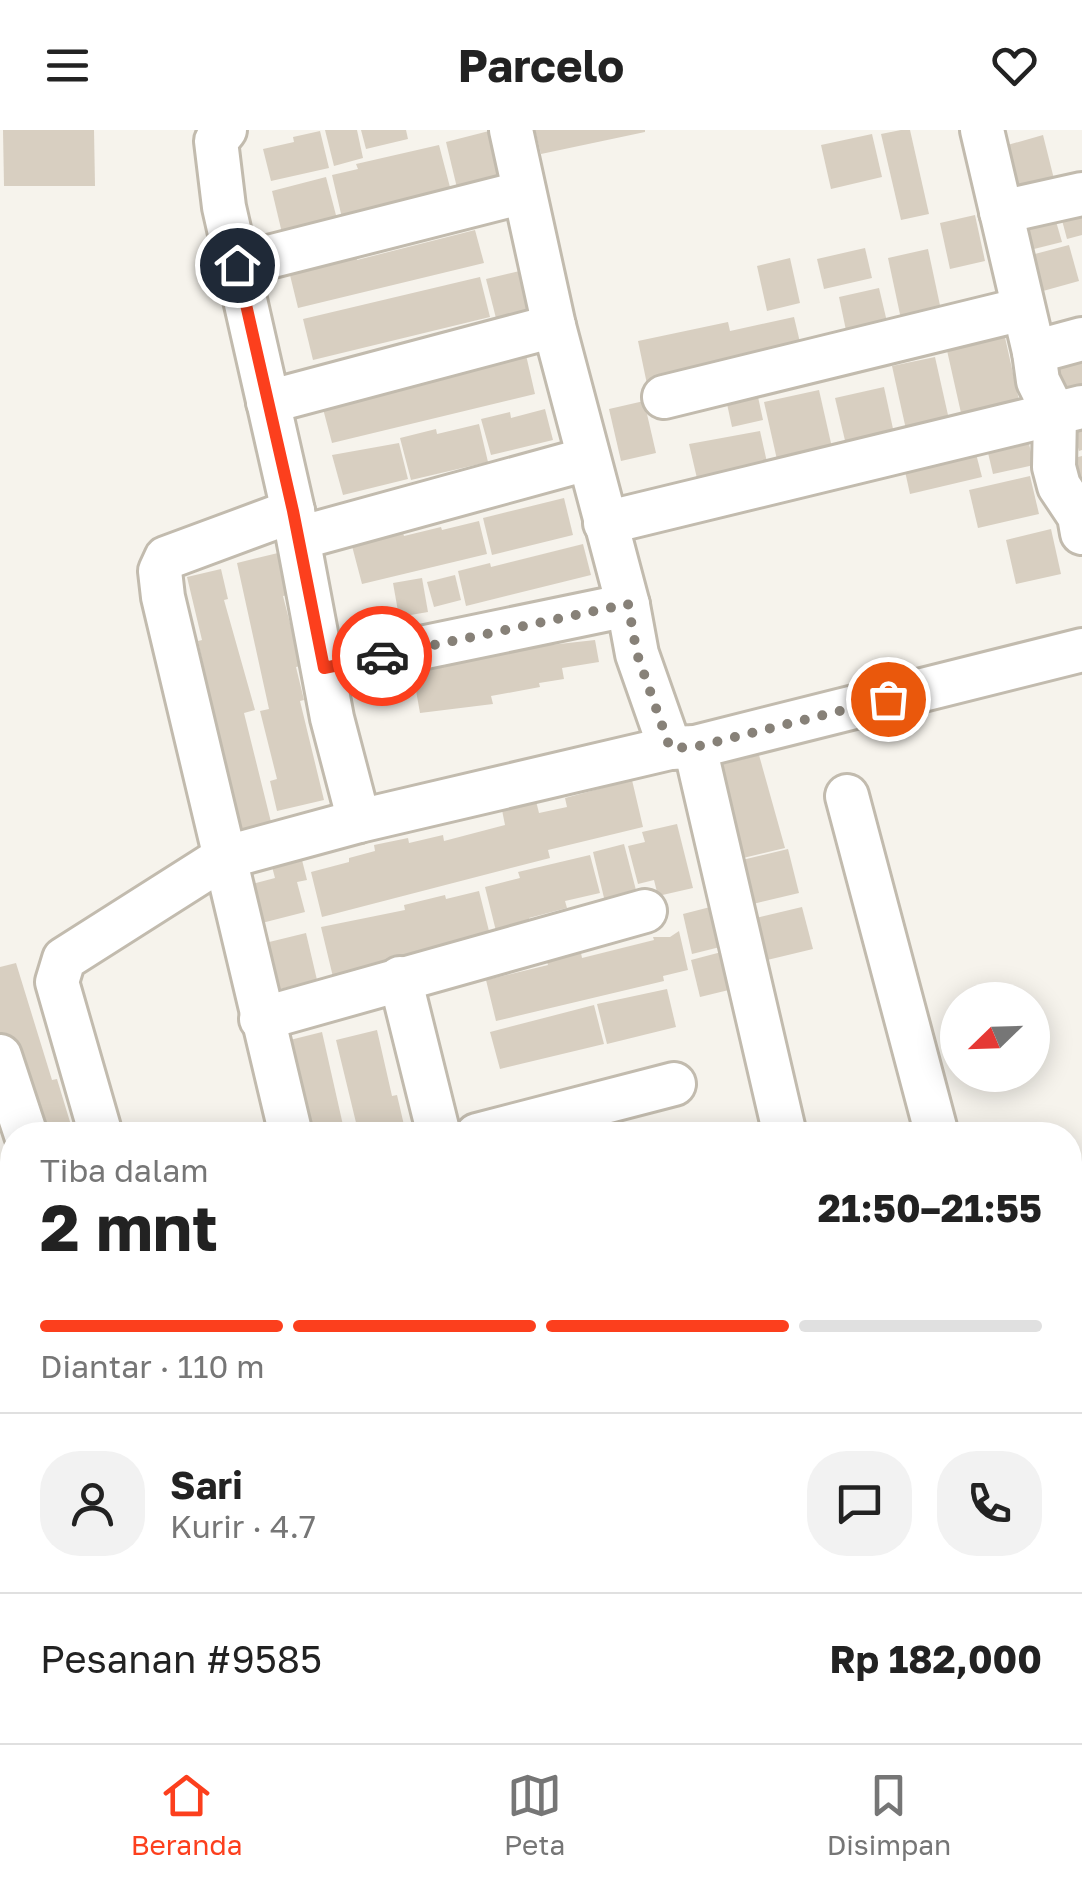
<!DOCTYPE html>
<html lang="id">
<meta charset="utf-8">
<style>
:root{--surface:#fff;--page:#f2f2f2;--text:#222;--muted:#767676;--line:#e0e0e0;--accent:#fc3f1d}
body{margin:0;font-family:"Golos Text",sans-serif;background:var(--page);color:var(--text);height:100vh;display:flex;flex-direction:column;font-size:38px;white-space:nowrap}
*{box-sizing:border-box;margin:0}
p{font-size:32px;color:var(--muted)}
.icon{flex:none;width:55px;height:55px;fill:none;stroke:currentColor;stroke-width:2;stroke-linecap:round;stroke-linejoin:round}
.map{position:relative;flex:1;overflow:hidden}
.drawer{position:absolute;left:0px;top:992px;width:1082px;height:622px;display:flex;flex-direction:column;background:var(--surface);border-radius:40px 40px 0 0;box-shadow:0 5px 25px #0003}
.drawer>*{flex:none}
.needle{width:65px;rotate:247deg}
.buttons{position:absolute;left:940px;top:852px;display:grid;gap:20px}
.buttons a{display:grid;place-items:center;width:110px;height:110px;border-radius:50%;background:var(--surface);box-shadow:0 5px 25px #0003;font-size:50px}
.pin{position:absolute;display:grid;place-items:center;width:85px;height:85px;color:#fff;margin:-42px;border:5px solid #fff;border-radius:50%;box-shadow:0 2px 10px #0007}
.courier{position:absolute;display:grid;place-items:center;width:100px;height:100px;margin:-50px;border:8px solid #fc3f1d;border-radius:50%;background:#fff;color:#222;box-shadow:0 2px 12px #0007}
.headline em{font-style:normal;font-weight:700}
.headline div{display:flex;flex-direction:column-reverse}
.headline{display:flex;align-items:center;justify-content:space-between;height:170px;padding:0 40px}
h1{font-size:65px;font-weight:700;line-height:75px}
.bar{display:grid;grid-template-columns:repeat(4,1fr);gap:15px 10px;align-content:center;height:120px;padding:0 40px}
.bar i{height:12px;border-radius:8px;background:var(--line)}
.bar .on{background:var(--accent)}
.bar p{grid-column:span 4}
.line{display:flex;align-items:center;gap:25px;padding:0 40px;border-top:2px solid var(--line)}
.line div{flex:1}
.round{display:grid;place-items:center;flex:none;width:105px;height:105px;border-radius:40px;background:var(--page)}
header{display:flex;justify-content:space-between;align-items:center;height:130px;padding:0 40px;background:var(--surface);font-size:45px;font-weight:700}
.menu{display:flex;justify-content:space-around;align-items:center;height:140px;border-top:2px solid var(--line);background:var(--surface);font-size:28px;color:var(--muted)}
.menu a{display:grid;justify-items:center;gap:5px}
.menu .on{color:var(--accent)}
.map>svg:first-child{display:block}
</style>
<header><svg class="icon" aria-label="menu" viewBox="0 0 24 24"><path d="M4 6h16M4 12h16M4 18h16"/></svg>Parcelo<svg class="icon" aria-label="heart" viewBox="0 0 24 24"><path d="M12 20l-8-8c-3-5 5-10 8-4 3-6 11-1 8 4z"/></svg></header>
<div class="map">
<svg width="1082" height="1613" viewBox="0 0 1082 1613">
<rect width="100%" height="100%" fill="#f6f3ec"/>
<g fill="#d8cfc1">
<polygon points="3,0 94,0 95,56 4,56"/>
<polygon points="325,0 357,0 363,28 334,36"/>
<polygon points="361,0 406,0 408,9 366,19"/>
<polygon points="535,0 645,0 645,2 541,24"/>
<polygon points="901,0 910,0 929,84 901,90 881,4"/>
<polygon points="320,1 329,38 271,51 263,19 294,12 293,7"/>
<polygon points="489,1 501,52 458,62 446,12"/>
<polygon points="872,4 882,47 831,59 821,15"/>
<polygon points="1043,5 1054,49 1009,61 997,18"/>
<polygon points="439,15 451,61 342,88 332,45 358,39 356,34"/>
<polygon points="326,47 337,89 282,103 272,61"/>
<polygon points="1082,73 1082,105 1067,109 1059,79"/>
<polygon points="1053,81 1062,112 1022,122 1014,91"/>
<polygon points="975,85 985,131 950,139 940,93"/>
<polygon points="475,100 484,133 298,178 289,141 356,126 357,130"/>
<polygon points="1069,115 1079,151 1025,166 1016,129"/>
<polygon points="865,118 872,148 824,159 817,129"/>
<polygon points="928,119 941,180 901,189 888,128"/>
<polygon points="790,128 800,173 767,181 757,136"/>
<polygon points="524,140 534,183 497,192 486,149"/>
<polygon points="480,147 490,187 313,230 303,189"/>
<polygon points="879,158 888,196 847,205 839,167"/>
<polygon points="794,187 803,225 648,259 638,211 728,192 730,201"/>
<polygon points="1004,203 1019,270 961,283 946,216"/>
<polygon points="1082,219 1082,256 1062,262 1052,227"/>
<polygon points="526,225 535,264 332,313 322,275 353,267 355,272 388,264"/>
<polygon points="935,227 950,294 907,304 892,236"/>
<polygon points="755,253 763,290 732,297 724,260"/>
<polygon points="884,257 895,308 847,319 835,268"/>
<polygon points="819,260 833,322 778,334 764,272"/>
<polygon points="644,271 656,323 621,331 609,279"/>
<polygon points="545,279 553,310 491,325 481,289 510,282 511,288"/>
<polygon points="1082,290 1082,320 1079,321 1071,293"/>
<polygon points="479,294 488,332 411,350 400,308 436,299 437,304"/>
<polygon points="1025,297 1034,335 993,344 984,306"/>
<polygon points="760,301 769,341 699,357 689,314"/>
<polygon points="972,308 982,347 910,364 901,323"/>
<polygon points="399,313 408,349 343,365 332,325"/>
<polygon points="1082,326 1082,352 1081,352 1074,328"/>
<polygon points="1030,346 1039,384 978,398 969,360"/>
<polygon points="564,368 573,405 492,425 483,388"/>
<polygon points="479,391 487,424 362,454 352,416 403,403 404,406 441,397 442,400"/>
<polygon points="1051,399 1061,444 1016,454 1006,410"/>
<polygon points="583,414 591,445 466,476 458,441 490,433 491,437"/>
<polygon points="278,423 288,465 283,466 301,536 296,537 304,570 300,571 324,670 277,681 270,651 277,649 260,581 269,579 237,433"/>
<polygon points="221,439 228,469 224,470 255,580 244,583 271,692 228,702 202,549 206,548 198,511 202,510 187,447"/>
<polygon points="455,445 461,470 434,477 427,452"/>
<polygon points="422,448 428,482 399,487 393,453"/>
<polygon points="595,510 599,532 562,538 564,549 539,553 540,557 491,566 493,574 420,583 412,538 531,511 532,517"/>
<polygon points="759,625 785,718 739,729 716,636"/>
<polygon points="632,650 643,697 548,720 550,728 322,787 311,742 349,732 349,728 375,721 374,715 408,708 409,713 443,705 444,711 505,695 501,675 535,667 539,683 567,677 565,668"/>
<polygon points="677,694 693,758 658,766 654,750 638,754 628,716 645,712 642,702"/>
<polygon points="624,714 637,764 605,772 593,722"/>
<polygon points="788,719 799,763 753,774 742,730"/>
<polygon points="590,725 600,763 565,771 567,778 529,788 531,793 496,801 485,757 520,748 518,742"/>
<polygon points="301,726 307,750 297,752 305,782 254,795 245,756 275,748 271,733"/>
<polygon points="479,761 490,805 333,847 321,797 405,780 404,775 445,765 446,769"/>
<polygon points="718,775 728,815 692,824 683,784"/>
<polygon points="802,777 813,819 763,831 752,789"/>
<polygon points="679,801 688,840 663,846 664,851 496,891 486,850 548,835 547,832 581,823 582,828 654,810 653,807 670,807"/>
<polygon points="306,803 317,850 272,861 261,814"/>
<polygon points="729,820 737,858 700,867 691,830"/>
<polygon points="16,833 52,950 57,949 74,1005 32,1005 0,902 0,837"/>
<polygon points="667,859 676,897 607,914 597,874"/>
<polygon points="594,875 604,914 500,939 490,902"/>
<polygon points="377,900 392,966 397,965 404,995 359,1005 336,910"/>
<polygon points="322,902 345,1004 302,1005 282,912"/>
<polygon points="1082,1308 1082,1335 1073,1331"/>
<polygon points="1082,1452 1082,1499 1070,1516 1070,1469"/>
<polygon points="541,1602 573,1602 579,1613 540,1613 536,1605"/>
<polygon points="652,1602 664,1602 669,1613 631,1613"/>
<polygon points="858,1602 888,1602 881,1613 846,1613"/>
</g>
<g fill="none" stroke-linecap="round" stroke-linejoin="round">
<defs>
<g id="minor">
<polyline points="225,0 216,11 224,77 293,381 332,588 359,691"/>
<polyline points="511,0 554,196 628,475 637,524 670,618"/>
<polyline points="982,0 1034,222 1038,251 1055,285 1054,337 1059,356 1079,386 1082,403"/>
<polyline points="1001,82 1082,64"/>
<polyline points="237,135 524,62"/>
<polyline points="1034,222 1082,209"/>
<polyline points="664,267 1023,179"/>
<polyline points="268,272 554,196"/>
<polyline points="605,393 1082,277"/>
<polyline points="299,408 587,329"/>
<polyline points="324,538 628,475"/>
<polyline points="695,617 785,1005"/>
<polyline points="847,666 937,1005"/>
<polyline points="400,848 439,1005"/>
<polyline points="261,889 645,781"/>
<polyline points="0,926 26,1005"/>
<polyline points="101,1005 57,852 64,829 223,728 359,691 670,618 695,617 1082,520"/>
<polyline points="291,1005 163,467 160,441 166,428 293,381"/>
<polyline points="477,1005 674,954"/>
<polyline points="1070,1081 1082,1081"/>
<polyline points="0,1318 12,1308"/>
<polyline points="0,1414 12,1437"/>
<polyline points="1070,1582 1082,1597"/>
<polyline points="104,1602 109,1613"/>
<polyline points="253,1602 258,1613"/>
<polyline points="435,1613 454,1602"/>
</g>
</defs>
<use href="#minor" stroke="#c2bbae" stroke-width="48"/>
<use href="#minor" stroke="#fff" stroke-width="42"/>
</g>
<g fill="none" stroke-linecap="round" stroke-linejoin="round">
<polyline stroke="#878178" stroke-width="10" stroke-dasharray="0 18" points="382,526 628,474 637,524 670,618 695,617 888,569"/>
<polyline stroke="#fc3f1d" stroke-width="12" points="237,135 293,381 324,538 382,526"/>
</g>
</svg>
<div class="buttons">
<a><svg class="needle" viewBox="-14 -14 28 28"><path d="M0-13l5 13h-10z" fill="#e53935"/><path d="M0 13l5-13h-10z" fill="#767676"/></svg></a>
</div>
<div class="pin" style="left:888px;top:569px;background:#ea580c"><svg class="icon" aria-label="bag" viewBox="0 0 24 24"><path d="M5 8h14l-1 12H6zM9 8a3 3 0 0 1 6 0"/></svg></div>
<div class="pin" style="left:237px;top:135px;background:#1f2937"><svg class="icon" aria-label="home" viewBox="0 0 24 24"><path d="M3 11l9-7 9 7M6 9v11h12V9"/></svg></div>
<div class="courier" style="left:382px;top:526px"><svg class="icon" aria-label="car" viewBox="0 0 24 24"><path d="M5 17H2v-5l4-1 3-4h7l3 4 3 1v5h-3M9 17h6M6 11h13"/><circle cx="7" cy="17" r="2"/><circle cx="17" cy="17" r="2"/></svg></div>
<section class="drawer">
<div class="headline"><div><h1>2 mnt</h1><p>Tiba dalam</p></div><em>21:50–21:55</em></div>
<div class="bar"><i class="on"></i><i class="on"></i><i class="on"></i><i></i><p>Diantar · 110 m</p></div>
<div class="line" style="height:180px"><a class="round"><svg class="icon" aria-label="person" viewBox="0 0 24 24"><circle cx="12" cy="8" r="4"/><path d="M4 21q1-7 8-7t8 7"/></svg></a><div><b>Sari</b><p>Kurir · 4.7</p></div><a class="round"><svg class="icon" aria-label="chat" viewBox="0 0 24 24"><path d="M4 5h16v11H9l-5 4z"/></svg></a><a class="round"><svg class="icon" aria-label="phone" viewBox="0 0 24 24"><path d="M5 4h4l2 5-3 2q2 4 5 5l2-3 5 2v4C11 20 4 13 5 4z"/></svg></a></div>
<div class="line" style="height:130px"><div>Pesanan #9585</div><b>Rp 182,000</b></div>
</section>
</div>
<nav class="menu">
<a class="on"><svg class="icon" aria-label="home" viewBox="0 0 24 24"><path d="M3 11l9-7 9 7M6 9v11h12V9"/></svg>Beranda</a>
<a><svg class="icon" aria-label="map" viewBox="0 0 24 24"><path d="M3 6l6-2 6 2 6-2v14l-6 2-6-2-6 2zM9 4v14M15 6v14"/></svg>Peta</a>
<a><svg class="icon" aria-label="saved" viewBox="0 0 24 24"><path d="M7 4h10v16l-5-4-5 4z"/></svg>Disimpan</a>
</nav>
